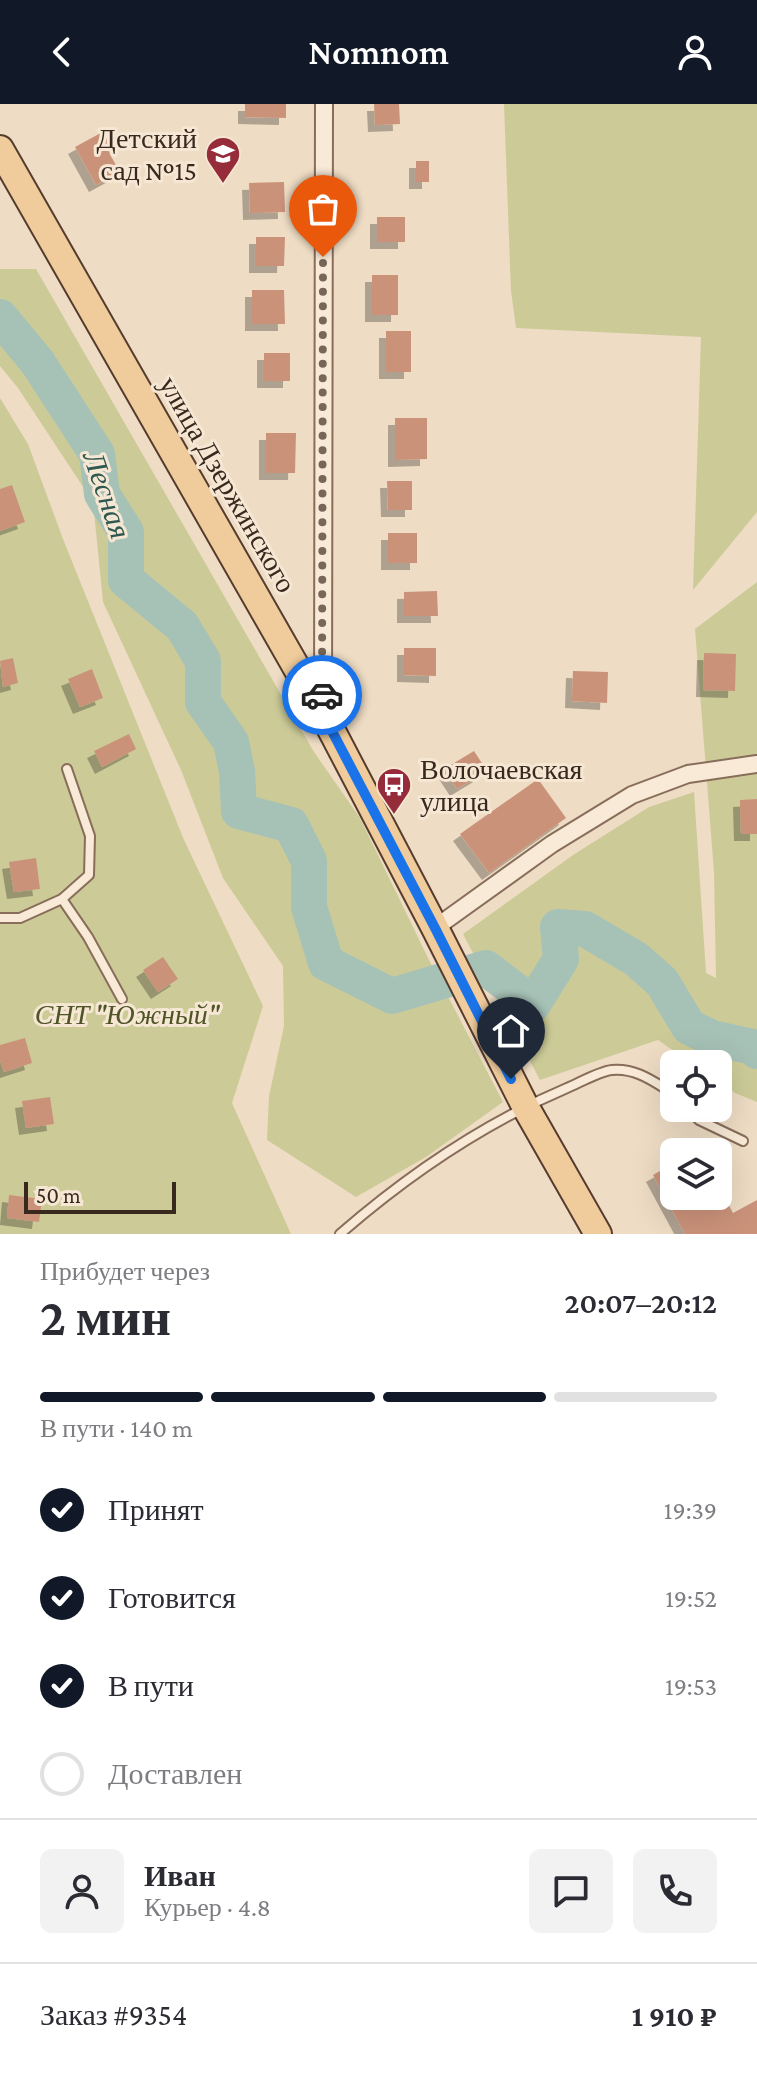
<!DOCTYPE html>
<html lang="ru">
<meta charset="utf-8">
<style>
:root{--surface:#fff;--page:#f2f2f3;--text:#2b2b33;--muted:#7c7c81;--line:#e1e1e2;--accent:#111827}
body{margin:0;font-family:"Crimson Pro",serif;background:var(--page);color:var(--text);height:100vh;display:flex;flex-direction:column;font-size:30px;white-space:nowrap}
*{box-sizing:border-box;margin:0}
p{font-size:26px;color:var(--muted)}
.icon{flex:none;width:44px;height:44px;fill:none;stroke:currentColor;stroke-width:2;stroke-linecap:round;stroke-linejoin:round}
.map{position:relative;height:1130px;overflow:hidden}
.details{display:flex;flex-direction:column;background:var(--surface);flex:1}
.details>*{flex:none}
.fabs{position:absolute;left:660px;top:946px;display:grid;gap:16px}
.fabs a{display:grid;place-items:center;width:72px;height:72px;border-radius:12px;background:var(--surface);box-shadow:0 8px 32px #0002;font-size:40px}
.scale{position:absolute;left:24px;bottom:20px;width:152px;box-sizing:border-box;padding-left:8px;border:4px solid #38281e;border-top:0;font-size:22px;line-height:28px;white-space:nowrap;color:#38281e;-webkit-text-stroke:6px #f5e7d3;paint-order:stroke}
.pin{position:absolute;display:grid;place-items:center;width:68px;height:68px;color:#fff;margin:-82px -34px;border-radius:50% 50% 50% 0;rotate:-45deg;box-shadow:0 0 8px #0007}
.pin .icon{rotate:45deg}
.courier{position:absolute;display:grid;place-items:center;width:80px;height:80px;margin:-40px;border:6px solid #1a73e8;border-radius:50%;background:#fff;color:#222;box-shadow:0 2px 10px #0007}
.summary em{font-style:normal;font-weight:600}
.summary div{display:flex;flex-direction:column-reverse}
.summary{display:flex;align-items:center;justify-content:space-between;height:136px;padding:0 40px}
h1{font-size:52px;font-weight:600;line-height:60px}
.bar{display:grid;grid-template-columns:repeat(4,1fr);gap:12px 8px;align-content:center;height:96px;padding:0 40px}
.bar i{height:10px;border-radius:6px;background:var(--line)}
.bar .selected{background:var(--accent)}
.bar p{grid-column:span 4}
.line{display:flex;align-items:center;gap:20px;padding:0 40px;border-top:2px solid var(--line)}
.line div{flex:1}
.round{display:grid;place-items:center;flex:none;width:84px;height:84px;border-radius:12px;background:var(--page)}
ol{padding:0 40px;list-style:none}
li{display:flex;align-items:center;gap:24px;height:88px}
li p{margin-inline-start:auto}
li .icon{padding:8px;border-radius:50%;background:var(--accent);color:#fff;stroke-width:4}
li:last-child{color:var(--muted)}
li i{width:44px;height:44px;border:4px solid var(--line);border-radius:50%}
header{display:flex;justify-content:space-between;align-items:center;height:104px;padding:0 40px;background:var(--accent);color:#fff;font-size:36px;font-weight:600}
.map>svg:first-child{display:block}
</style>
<header><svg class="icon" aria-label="back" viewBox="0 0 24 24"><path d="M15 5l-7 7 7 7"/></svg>Nomnom<svg class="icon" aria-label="person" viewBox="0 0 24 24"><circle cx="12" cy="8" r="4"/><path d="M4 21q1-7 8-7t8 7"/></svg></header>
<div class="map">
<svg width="757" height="1130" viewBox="0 0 757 1130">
<defs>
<filter id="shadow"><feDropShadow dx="-7" dy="7" stdDeviation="0" flood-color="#0004"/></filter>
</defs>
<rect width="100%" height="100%" fill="#eedcc4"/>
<g fill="#cccb98">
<polygon points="504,0 757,0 757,408 693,486 701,233 516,224 511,187"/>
<polygon points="0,165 36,165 314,648 360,714 429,856 503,998 426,1053 356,1093 267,1036 269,992 284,922 283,862 223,774 181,666 103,498 93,398 18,284 0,262"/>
<polygon points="0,294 28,340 63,435 184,736 263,902 232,999 291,1130 0,1130"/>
<polygon points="757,478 757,998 735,989 718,977 718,960 693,960 658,936 540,976 463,830 573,751 649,703 694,688 706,869 716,874 714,768 695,525"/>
</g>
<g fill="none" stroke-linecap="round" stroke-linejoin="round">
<polyline stroke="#a6c1b6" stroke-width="36" points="0,213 38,259 97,350 102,390 126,428 126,476 182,522 203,557 203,598 231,638 237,667 239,707 291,721 309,757 309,803 326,859 392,892 486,864 533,900 561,855 558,823 585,825 636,855 662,878 689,923 712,934 753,943 757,947"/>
</g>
<g fill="#cb927a" filter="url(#shadow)">
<polygon points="245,0 286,0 286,14 245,13"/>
<polygon points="374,0 399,0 400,20 375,21"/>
<polygon points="108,25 117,42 108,47 120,68 96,81 75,43"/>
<rect x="416" y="57" width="13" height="21"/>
<polygon points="284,78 285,108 250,109 249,79"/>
<rect x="377" y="113" width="28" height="25"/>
<polygon points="256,133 285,133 284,162 256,162"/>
<rect x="372" y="171" width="26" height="40"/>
<polygon points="252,186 284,186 285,220 252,220"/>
<rect x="386" y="227" width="25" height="41"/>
<rect x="264" y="249" width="26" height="28"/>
<polygon points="395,314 427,314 427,355 395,356"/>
<polygon points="266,329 296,329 295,369 266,369"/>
<polygon points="387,377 412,377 412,406 388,406"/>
<polygon points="12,381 25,418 0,427 0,385"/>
<rect x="388" y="429" width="29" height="30"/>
<polygon points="437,487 438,512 404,512 404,488"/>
<polygon points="404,544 436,544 436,572 404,571"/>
<polygon points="704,549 736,550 735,587 703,586"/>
<polygon points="13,554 18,579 3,583 0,557"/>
<polygon points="92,565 103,594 80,603 68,575"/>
<polygon points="573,567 608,568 607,599 572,597"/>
<polygon points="129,630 136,645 102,663 94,647"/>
<polygon points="474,647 487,667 457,685 444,665"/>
<polygon points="538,675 566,714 489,769 460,730"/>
<polygon points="757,695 757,730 741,730 740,696"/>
<polygon points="36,754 40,785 14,788 9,758"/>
<polygon points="163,853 178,875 158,888 143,866"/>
<polygon points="25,934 32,959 4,968 0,956 0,941"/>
<polygon points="50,993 54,1020 26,1024 22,997"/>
<polygon points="674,1059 674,1092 718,1092 718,1081 733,1109 757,1096 757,1130 685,1130 653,1071"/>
<polygon points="9,1091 42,1095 39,1118 7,1114"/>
</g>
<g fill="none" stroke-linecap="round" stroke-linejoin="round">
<defs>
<g id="service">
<polyline points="62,795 88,833 122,895"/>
<polyline points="0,814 20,814 62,795 89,771 90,732 67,665"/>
<polyline points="688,1004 699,1016 743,1037"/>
<path d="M340,1130C409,1070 482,1020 567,984C579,979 600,967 612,966C637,964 654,978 674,990"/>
</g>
<g id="minor">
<polyline points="323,602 324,0"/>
<polyline points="435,824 552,740 632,691 688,670 757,660"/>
</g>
<polyline id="primary" points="0,45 323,610 435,824 525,1002 598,1130"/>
</defs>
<use href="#service" stroke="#886d5b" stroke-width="12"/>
<use href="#minor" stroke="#886d5b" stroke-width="20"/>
<use href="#primary" stroke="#563c2f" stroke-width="30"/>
<use href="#service" stroke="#f8ead7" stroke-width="8"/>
<use href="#minor" stroke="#f8ead7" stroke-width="16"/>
<use href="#primary" stroke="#f0cc9c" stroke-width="26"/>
</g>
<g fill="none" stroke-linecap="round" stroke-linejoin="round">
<polyline stroke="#786758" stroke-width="8" stroke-dasharray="0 14.4" points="322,591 323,153"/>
<polyline stroke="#1a73e8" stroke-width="10" points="322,591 323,610 435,824 511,975"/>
</g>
<defs>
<symbol id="school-pin" viewBox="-11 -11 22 30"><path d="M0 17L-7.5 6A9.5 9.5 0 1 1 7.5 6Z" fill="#962b39" stroke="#f5e7d3"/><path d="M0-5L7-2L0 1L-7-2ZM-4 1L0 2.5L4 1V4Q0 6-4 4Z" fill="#fff"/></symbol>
<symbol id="bus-pin" viewBox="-11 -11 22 30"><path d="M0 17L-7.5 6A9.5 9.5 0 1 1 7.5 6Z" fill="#962b39" stroke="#f5e7d3"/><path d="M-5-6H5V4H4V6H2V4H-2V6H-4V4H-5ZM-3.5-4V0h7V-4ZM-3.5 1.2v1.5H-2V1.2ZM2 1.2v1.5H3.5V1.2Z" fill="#fff"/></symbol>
</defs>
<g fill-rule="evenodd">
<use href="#school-pin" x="203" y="30" width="40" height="54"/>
<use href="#bus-pin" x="374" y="661" width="40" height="54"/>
</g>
<g text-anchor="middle" stroke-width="6" stroke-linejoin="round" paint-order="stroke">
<g font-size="28" fill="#38281e" stroke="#f5e7d3" text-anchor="end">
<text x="197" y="44">Детский<tspan x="197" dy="32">сад №15</tspan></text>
<text x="420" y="675" text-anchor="start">Волочаевская<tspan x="420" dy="32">улица</tspan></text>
</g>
<g font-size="28" fill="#38281e" stroke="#f5e7d3">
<text transform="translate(228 380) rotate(60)" y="10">улица Дзержинского</text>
</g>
<g font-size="28" font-style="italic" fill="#4e5425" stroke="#f5e7d3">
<text x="127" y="920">СНТ "Южный"</text>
</g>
<g font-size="30" font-style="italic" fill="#2e5850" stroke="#f5e7d3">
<text transform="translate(107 391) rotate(71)" y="10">Лесная</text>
</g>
</g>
</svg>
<div class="fabs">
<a><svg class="icon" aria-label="locate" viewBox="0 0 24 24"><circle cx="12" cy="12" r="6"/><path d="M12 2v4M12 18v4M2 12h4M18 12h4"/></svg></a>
<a><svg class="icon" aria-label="layers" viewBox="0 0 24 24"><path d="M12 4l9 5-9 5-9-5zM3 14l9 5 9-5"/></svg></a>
</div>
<div class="scale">50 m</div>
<div class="pin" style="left:323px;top:153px;background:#ea580c"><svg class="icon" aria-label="bag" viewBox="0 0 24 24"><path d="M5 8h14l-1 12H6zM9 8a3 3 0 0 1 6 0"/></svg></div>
<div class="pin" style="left:511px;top:975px;background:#1f2937"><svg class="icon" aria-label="home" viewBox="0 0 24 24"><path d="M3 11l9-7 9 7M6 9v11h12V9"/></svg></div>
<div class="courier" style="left:322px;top:591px"><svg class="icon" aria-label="car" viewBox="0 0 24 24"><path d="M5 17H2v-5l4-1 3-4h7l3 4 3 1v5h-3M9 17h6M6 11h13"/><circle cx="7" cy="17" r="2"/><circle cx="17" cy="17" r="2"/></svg></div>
</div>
<section class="details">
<div class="summary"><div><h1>2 мин</h1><p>Прибудет через</p></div><em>20:07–20:12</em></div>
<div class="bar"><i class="selected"></i><i class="selected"></i><i class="selected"></i><i></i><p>В пути · 140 m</p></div>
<ol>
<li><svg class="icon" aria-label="check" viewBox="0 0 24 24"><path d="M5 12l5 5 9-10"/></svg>Принят<p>19:39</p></li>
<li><svg class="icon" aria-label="check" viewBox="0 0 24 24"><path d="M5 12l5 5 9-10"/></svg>Готовится<p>19:52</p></li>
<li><svg class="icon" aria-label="check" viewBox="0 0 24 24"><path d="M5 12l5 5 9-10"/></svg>В пути<p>19:53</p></li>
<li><i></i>Доставлен</li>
</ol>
<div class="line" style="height:144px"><a class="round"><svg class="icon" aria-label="person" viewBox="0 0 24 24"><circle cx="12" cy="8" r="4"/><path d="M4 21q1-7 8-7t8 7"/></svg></a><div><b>Иван</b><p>Курьер · 4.8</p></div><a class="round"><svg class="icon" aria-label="chat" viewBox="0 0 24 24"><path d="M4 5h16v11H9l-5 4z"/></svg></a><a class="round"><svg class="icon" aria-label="phone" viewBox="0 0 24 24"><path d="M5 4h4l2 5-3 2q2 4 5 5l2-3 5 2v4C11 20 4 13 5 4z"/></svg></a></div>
<div class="line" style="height:104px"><div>Заказ #9354</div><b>1 910 ₽</b></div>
</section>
